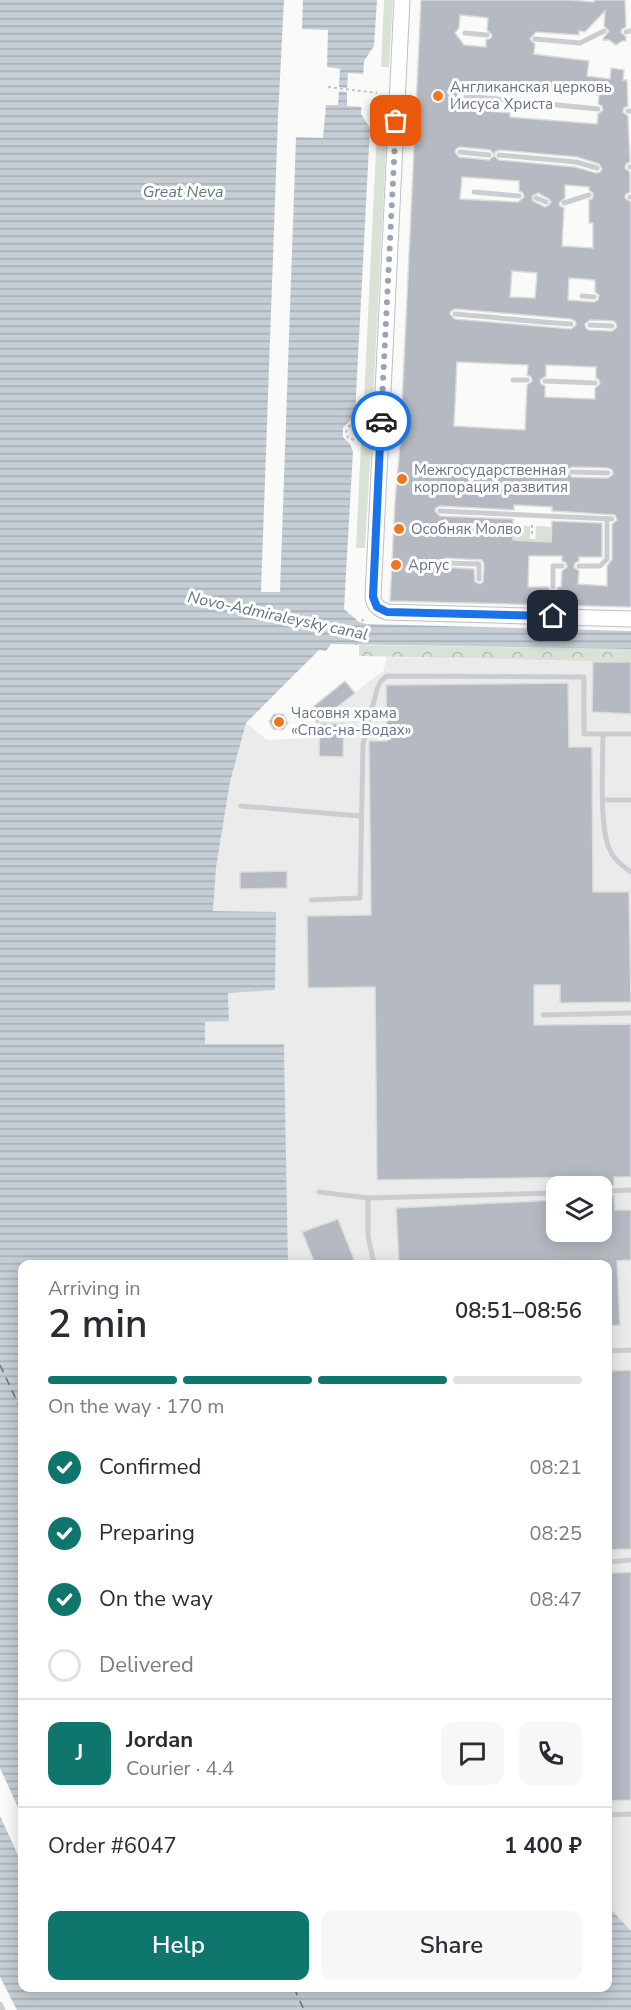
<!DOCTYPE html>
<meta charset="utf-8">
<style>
:root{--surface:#fff;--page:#f7f7f7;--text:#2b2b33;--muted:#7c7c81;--line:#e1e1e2;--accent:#0f766e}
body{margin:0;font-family:"Nunito Sans",sans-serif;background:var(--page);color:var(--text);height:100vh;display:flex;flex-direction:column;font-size:22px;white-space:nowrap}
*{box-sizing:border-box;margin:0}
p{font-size:20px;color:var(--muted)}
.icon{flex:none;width:33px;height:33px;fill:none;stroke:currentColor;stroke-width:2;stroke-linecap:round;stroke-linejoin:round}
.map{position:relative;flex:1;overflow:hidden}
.details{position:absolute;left:18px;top:1260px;width:594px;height:732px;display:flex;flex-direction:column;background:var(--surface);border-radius:12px;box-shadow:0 3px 15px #0003}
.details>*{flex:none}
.fabs{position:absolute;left:546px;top:1176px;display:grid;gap:12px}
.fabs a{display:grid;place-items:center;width:66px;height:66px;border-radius:12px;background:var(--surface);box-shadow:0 3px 15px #0003;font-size:30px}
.pin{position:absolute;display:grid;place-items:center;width:51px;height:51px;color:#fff;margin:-26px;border-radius:12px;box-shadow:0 3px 9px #0006}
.courier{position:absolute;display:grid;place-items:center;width:60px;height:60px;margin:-30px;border:4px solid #1a73e8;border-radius:50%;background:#fff;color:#222;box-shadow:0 2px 8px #0007}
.overview em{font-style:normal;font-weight:600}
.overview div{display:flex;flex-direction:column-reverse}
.overview{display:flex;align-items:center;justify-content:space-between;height:102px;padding:0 30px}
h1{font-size:39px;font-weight:600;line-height:45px}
.bar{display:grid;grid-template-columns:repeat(4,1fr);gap:9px 6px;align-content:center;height:72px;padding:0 30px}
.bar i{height:8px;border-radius:4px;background:var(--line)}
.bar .selected{background:var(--accent)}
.bar p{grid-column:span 4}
.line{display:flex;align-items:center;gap:15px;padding:0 30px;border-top:2px solid var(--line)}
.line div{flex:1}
.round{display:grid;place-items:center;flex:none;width:63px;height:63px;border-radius:12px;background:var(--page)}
ol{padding:0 30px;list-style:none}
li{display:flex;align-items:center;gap:18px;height:66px}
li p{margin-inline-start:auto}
li .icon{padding:6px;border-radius:50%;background:var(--accent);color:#fff;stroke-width:4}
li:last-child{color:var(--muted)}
li i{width:33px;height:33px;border:3px solid var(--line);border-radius:50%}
.button{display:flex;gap:12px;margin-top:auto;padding:12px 30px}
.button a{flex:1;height:69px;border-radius:12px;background:var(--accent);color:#fff;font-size:24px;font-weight:600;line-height:69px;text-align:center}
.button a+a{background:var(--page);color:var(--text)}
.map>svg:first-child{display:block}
</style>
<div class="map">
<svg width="631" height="2010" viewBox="0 0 631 2010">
<defs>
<pattern id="forest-crowns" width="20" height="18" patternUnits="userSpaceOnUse" patternTransform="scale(1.5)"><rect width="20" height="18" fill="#dae2d8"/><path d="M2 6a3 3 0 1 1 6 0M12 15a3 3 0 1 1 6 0" fill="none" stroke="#b5bcb5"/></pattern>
<pattern id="water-rules" width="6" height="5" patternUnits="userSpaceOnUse" patternTransform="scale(1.5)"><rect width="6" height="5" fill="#c6ced5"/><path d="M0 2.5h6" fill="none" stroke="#a5acb3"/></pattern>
</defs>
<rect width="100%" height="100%" fill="#fafaf8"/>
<path fill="#ebebeb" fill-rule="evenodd" d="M387,657L631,662V1931L608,1906V1264H288L284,1044L205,1045V1022L229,1021L228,992L275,990L213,912L216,868L230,782L246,723L267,740L313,738L315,725L376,676L383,672ZM556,1186H602V1232H556Z"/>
<g fill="#dae2d8">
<polygon points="384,0 393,0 389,67 381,67"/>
<polygon points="378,108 388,108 372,421 363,421"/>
<polygon points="361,444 371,445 365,548 356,548"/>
<polygon points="513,525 530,526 530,539 535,539 536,526 552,527 551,542 513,540"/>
</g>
<polygon fill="url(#forest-crowns)" points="359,645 631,649 631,662 359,656"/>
<polygon fill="url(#water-rules)" points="0,0 377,0 374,46 364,61 361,114 370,128 355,415 343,428 343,437 350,444 353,451 344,609 359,622 366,624 631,631 631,649 331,644 326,651 319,650 246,723 230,782 216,868 213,911 276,912 275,990 228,993 229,1021 205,1022 205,1044 284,1044 288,1264 22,1264 22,1988 608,1988 608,1906 631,1931 631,2010 17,2010 0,1977"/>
<g fill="#fafaf8">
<polygon points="284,0 303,0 302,29 328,30 327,67 340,69 339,87 347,88 348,73 366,74 365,107 347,106 347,92 339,91 338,105 326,105 323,138 296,137 280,592 261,592 278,117"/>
<polygon points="0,1768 22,1816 22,1864 0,1816"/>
</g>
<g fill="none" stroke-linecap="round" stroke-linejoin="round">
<g stroke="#637686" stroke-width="1.5" stroke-dasharray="8 6" stroke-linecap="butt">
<polyline points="0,1365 22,1412"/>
<polyline points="294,1988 304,2010"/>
</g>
</g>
<g fill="#b5bac2" stroke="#dcdcda" stroke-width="1.5" fill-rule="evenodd">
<path d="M421,0H571L594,2V0H625L626,27L622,29L621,32L626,37V41H622L616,45L609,40H603L604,37L609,31L604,26L605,11L585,32L579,31V35L536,32L530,39L535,44L534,54L589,61L587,76L610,79L611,68L624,70L623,80H627L628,106L624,108L623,112L628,116L630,162L626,164L625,168L630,172V192L626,194L625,198L631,202V607L390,601L395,502L400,445ZM460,15L488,18L487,30L492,35L491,38L486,40V47L464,45L455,33L459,28ZM470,84L511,88L512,84L599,95L598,104L602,106L603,110L598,114L597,124L510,117V113L468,109L469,101L464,100L461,96L463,92L470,91ZM460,147L490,150L493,153L494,156L489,160L459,157L455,152L456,149ZM499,150L577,157L599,164L602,169L600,172L596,173L575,167L499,160L494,155L495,152ZM462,177L519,181V191L523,193L524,197L518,202L460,199ZM565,185L589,187V190L593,193V198L589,200V223H593V248L562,246L564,208L560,206L559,203L565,198ZM538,193L549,199L551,202L549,205L545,207L533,201L532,196ZM512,271L537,273L535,298L510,297ZM569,278L595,280V292L599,295L598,300L594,302L568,300ZM455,309L571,319L575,321L576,325L571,329L455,319L450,314L451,311ZM590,320L613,321L616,323L617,327L612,331L589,330L586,328L585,324ZM457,362L528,365L527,375L531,377L532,381L527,385L525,430L454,426ZM546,365L596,367V378L599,380L600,384L595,388V399L545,397V386L541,384L540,380L546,376ZM572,467L608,468L612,470L613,474L608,478L572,477L567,472L568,469ZM514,505L552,507V511L615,515L617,520L612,524V559L607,566V586L578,584L579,571L574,567L575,563L579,561V557H602V523L552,521L551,542L513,540V519L440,516L435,511L436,508L440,506L514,510ZM529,556H562V561L566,563L567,567L562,571L561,587H558L556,591L552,592L548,587H528ZM445,558L482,560L484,564L483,582L480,584L475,582L474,569L442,567L441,561Z"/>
<polygon points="593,662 631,662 631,714 592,712"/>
<polygon points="345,681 355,693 317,723 308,711"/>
<polygon points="568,683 569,747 592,747 593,892 629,892 631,1002 560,1003 560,985 534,985 534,1025 631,1024 631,1177 614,1177 614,1186 602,1186 602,1177 377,1180 375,987 308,988 307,916 371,915 369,741 387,741 386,685"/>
<polygon points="274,714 283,714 288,723 283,730 273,729 269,721"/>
<polygon points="320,723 344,724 343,757 319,756"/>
<polygon points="287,871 287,888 240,889 240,872"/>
<polygon points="614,1195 615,1210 631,1210 631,1260 617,1261 620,1325 608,1326 608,1264 399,1264 396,1208 556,1200 556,1232 602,1232 602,1196"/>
<polygon points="338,1219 356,1264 315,1264 302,1232"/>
<polygon points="631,1370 631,1549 608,1550 608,1371"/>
<polygon points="631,1572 631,1800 608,1801 608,1573"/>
</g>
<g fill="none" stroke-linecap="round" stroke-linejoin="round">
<defs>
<path id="secondary" d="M402,0L373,597C374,606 379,609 387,612L631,619"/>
</defs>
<use href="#secondary" stroke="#bcc0c6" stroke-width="17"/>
<g stroke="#c1c3c6" stroke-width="2" stroke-dasharray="3 3" stroke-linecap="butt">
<polyline points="328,87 377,93"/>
<polyline points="354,440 348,438 346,432 349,426 355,423"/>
<polyline points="532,534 532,525"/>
<polyline points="356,645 363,619"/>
</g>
<g stroke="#cacdd1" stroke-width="5">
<polyline points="626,32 631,31"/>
<polyline points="465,33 487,35"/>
<polyline points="535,39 580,43 604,31"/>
<polyline points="466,96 598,109"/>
<polyline points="628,111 631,111"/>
<polyline points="460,152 489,155"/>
<polyline points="499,155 576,162 597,168"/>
<polyline points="630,167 631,167"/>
<polyline points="474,192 519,196"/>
<polyline points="630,197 631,197"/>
<polyline points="536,198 546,202"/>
<polyline points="564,203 589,195"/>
<polyline points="582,296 594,297"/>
<path d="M455,314C494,317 532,322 571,324"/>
<polyline points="590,325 612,326"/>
<polyline points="513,380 527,380"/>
<polyline points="545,381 595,383"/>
<polyline points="572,472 608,473"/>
<polyline points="440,511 612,519"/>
<polyline points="445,563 479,564 479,579"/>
<polyline points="579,566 600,566 607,559 607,519"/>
<polyline points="553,587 553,566 562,566"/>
<path d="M603,734C603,762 599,825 609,848C613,859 622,866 631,872"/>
<polyline points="603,800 631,800"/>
<polyline points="241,806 360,816"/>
<polyline points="311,900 360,898 363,744 377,689 381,681 387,676 584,677 584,734 631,734"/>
<polyline points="543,1015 631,1013"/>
<polyline points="602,1191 631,1190"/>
<polyline points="319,1192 368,1198 556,1193"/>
<polyline points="368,1198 368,1236 374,1264"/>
<polyline points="608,1351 631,1350"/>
<polyline points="608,1562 631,1560"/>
<polyline points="608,1815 631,1814"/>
<polyline points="0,2004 3,2010"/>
</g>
<use href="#secondary" stroke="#fff" stroke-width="15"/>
</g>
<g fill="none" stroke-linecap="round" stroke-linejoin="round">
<polyline stroke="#9aa3b1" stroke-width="6" stroke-dasharray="0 10.8" points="381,421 396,121"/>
<polyline stroke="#1a73e8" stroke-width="8" points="381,421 373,597 377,607 387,612 553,616"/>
</g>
<g fill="#f27520" stroke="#fff" stroke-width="2">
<circle cx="438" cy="96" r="6"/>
<circle cx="402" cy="479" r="6"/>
<circle cx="399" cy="529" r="6"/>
<circle cx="396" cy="565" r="6"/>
<circle cx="279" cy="722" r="6"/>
</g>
<g text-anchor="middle" stroke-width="6" stroke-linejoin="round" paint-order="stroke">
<g font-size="15" fill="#66748b" stroke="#fff" text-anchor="start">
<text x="450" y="92">Англиканская церковь<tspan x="450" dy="17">Иисуса Христа</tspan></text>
<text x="414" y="475">Межгосударственная<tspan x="414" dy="17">корпорация развития</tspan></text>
<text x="411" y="534">Особняк Молво</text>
<text x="408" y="570">Аргус</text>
<text x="291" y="718">Часовня храма<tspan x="291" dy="17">«Спас-на-Водах»</tspan></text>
</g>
<g font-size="16" font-style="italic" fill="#637686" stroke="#fff">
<text x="183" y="197">Great Neva</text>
<text transform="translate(278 615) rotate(12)" y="6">Novo-Admiraleysky canal</text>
</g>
</g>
</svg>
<div class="fabs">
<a><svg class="icon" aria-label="layers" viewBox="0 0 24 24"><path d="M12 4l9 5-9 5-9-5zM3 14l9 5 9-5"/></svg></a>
</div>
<div class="pin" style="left:396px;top:121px;background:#ea580c"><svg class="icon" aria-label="bag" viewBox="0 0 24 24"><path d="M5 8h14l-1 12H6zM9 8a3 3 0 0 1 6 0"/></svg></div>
<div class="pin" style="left:553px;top:616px;background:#1f2937"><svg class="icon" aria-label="home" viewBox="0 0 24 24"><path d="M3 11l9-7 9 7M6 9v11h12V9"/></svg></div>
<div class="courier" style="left:381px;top:421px"><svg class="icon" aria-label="car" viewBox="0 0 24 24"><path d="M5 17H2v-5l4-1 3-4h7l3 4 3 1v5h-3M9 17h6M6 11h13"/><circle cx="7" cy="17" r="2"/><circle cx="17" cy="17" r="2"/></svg></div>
<section class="details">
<div class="overview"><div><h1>2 min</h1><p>Arriving in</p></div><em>08:51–08:56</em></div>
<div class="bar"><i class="selected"></i><i class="selected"></i><i class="selected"></i><i></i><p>On the way · 170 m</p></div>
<ol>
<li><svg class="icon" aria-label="check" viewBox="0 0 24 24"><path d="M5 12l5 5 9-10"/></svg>Confirmed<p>08:21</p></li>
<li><svg class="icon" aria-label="check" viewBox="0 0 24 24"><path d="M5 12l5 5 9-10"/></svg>Preparing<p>08:25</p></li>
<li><svg class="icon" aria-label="check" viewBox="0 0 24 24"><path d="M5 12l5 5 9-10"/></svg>On the way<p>08:47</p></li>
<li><i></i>Delivered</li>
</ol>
<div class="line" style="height:108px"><b class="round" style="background:var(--accent);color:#fff">J</b><div><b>Jordan</b><p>Courier · 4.4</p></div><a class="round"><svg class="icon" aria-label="chat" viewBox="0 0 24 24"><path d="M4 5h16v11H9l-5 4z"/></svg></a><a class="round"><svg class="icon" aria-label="phone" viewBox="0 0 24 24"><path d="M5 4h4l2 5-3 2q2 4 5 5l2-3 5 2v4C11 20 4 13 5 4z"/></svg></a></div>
<div class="line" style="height:78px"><div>Order #6047</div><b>1 400 ₽</b></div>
<div class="button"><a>Help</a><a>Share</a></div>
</section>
</div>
